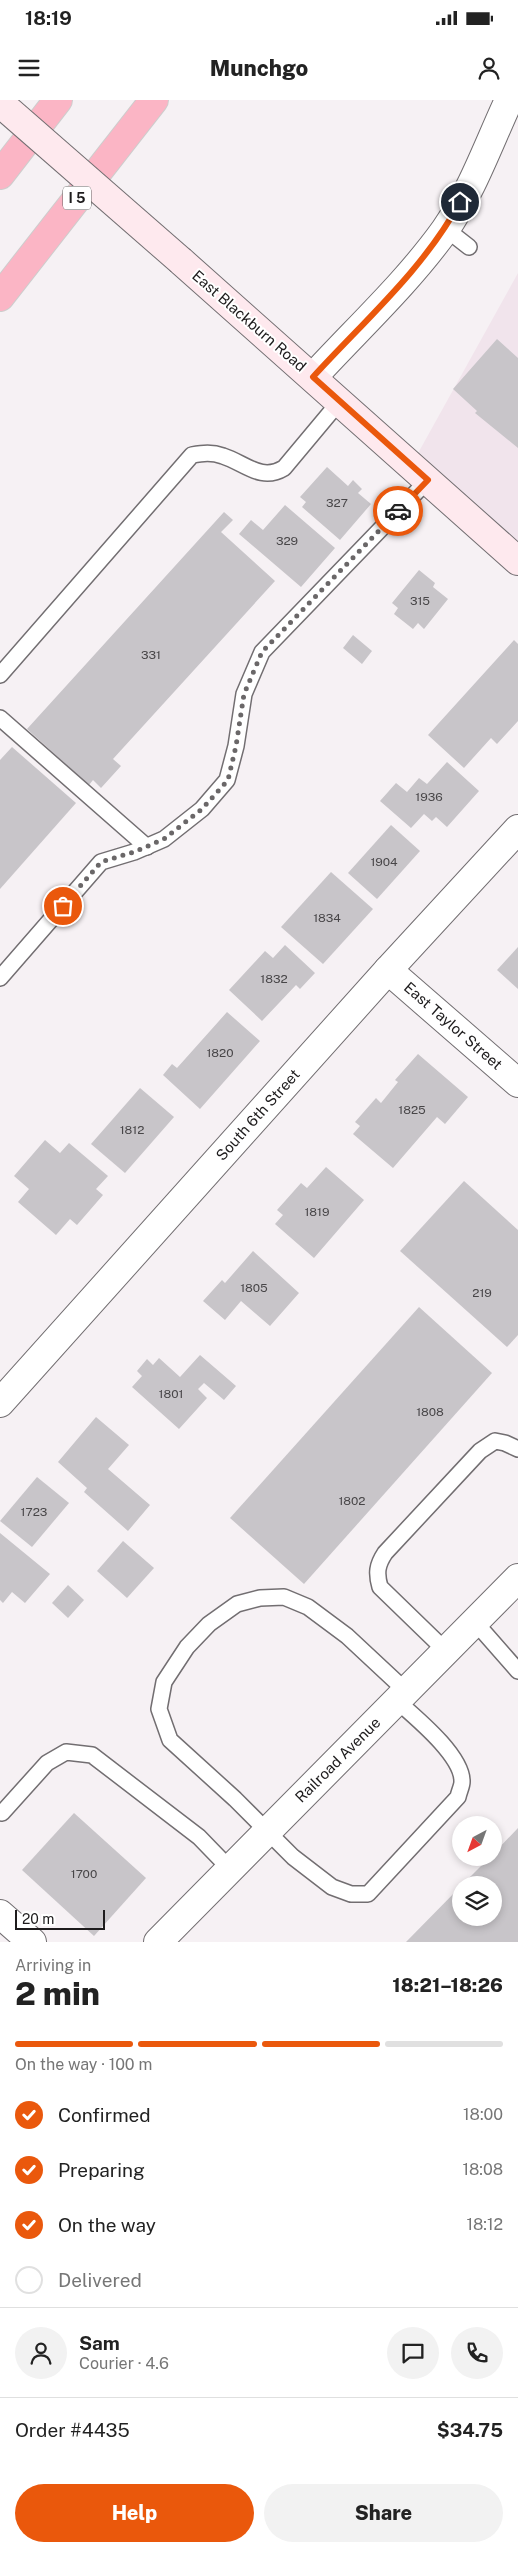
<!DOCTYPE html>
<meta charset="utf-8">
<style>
:root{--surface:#fff;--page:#f2f2f2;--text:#222;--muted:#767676;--line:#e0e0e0;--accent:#ea580c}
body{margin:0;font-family:"Public Sans",sans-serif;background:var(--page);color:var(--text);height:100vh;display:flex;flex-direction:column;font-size:19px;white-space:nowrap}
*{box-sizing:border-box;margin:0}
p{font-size:16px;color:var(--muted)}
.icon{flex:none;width:28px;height:28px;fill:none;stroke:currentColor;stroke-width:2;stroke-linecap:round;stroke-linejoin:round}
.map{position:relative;height:1842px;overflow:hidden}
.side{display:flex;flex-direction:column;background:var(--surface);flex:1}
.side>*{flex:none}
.needle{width:32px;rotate:221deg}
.tools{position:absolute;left:452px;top:1716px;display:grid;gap:10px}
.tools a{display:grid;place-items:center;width:50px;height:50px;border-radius:50%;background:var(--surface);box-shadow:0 2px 8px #0003;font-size:25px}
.scale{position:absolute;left:15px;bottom:12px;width:90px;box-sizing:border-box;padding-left:5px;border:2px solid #1e1c1d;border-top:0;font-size:14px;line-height:18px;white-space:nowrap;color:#1e1c1d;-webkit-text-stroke:4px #fff;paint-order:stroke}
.pin{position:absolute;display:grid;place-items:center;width:42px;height:42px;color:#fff;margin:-21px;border:2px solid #fff;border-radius:50%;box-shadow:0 1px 5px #0007}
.courier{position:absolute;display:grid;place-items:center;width:50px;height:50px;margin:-25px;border:4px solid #ea580c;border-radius:50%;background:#fff;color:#222;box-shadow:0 1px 6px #0007}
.overview em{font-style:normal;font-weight:800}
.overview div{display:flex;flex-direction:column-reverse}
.overview{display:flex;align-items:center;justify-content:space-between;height:85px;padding:0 15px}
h1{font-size:32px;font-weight:800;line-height:38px}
.bar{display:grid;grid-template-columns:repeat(4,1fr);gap:8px 5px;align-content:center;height:60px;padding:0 15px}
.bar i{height:6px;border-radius:4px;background:var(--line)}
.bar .on{background:var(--accent)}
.bar p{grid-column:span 4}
.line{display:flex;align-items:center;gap:12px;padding:0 15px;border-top:1px solid var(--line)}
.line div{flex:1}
.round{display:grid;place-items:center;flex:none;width:52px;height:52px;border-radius:26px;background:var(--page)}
ol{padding:0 15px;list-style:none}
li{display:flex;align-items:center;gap:15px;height:55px}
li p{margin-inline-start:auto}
li .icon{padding:5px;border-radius:50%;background:var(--accent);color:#fff;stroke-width:4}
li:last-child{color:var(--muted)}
li i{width:28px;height:28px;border:2px solid var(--line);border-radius:50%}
.button{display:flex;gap:10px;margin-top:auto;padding:10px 15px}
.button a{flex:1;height:58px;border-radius:30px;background:var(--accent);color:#fff;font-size:20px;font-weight:800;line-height:58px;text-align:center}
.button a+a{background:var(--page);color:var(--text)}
.status{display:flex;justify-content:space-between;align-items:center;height:35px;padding:0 25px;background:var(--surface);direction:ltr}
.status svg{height:14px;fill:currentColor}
header{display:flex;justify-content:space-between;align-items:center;height:65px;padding:0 15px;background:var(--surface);font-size:22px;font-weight:800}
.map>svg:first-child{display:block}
</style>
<div class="status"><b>18:19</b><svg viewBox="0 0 49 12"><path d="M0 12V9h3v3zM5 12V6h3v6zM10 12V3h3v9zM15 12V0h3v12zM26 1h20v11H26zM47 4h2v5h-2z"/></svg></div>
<header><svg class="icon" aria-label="menu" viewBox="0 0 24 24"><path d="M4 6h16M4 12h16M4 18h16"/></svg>Munchgo<svg class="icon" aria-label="person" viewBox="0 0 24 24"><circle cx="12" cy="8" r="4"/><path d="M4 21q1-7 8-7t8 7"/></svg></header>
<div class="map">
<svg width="518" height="1842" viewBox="0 0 518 1842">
<rect width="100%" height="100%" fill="#f6f1f4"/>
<polygon fill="#f1e4ec" points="518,173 518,449 412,364"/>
<g fill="#c8c5c9">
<polygon points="497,239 518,258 518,348 475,313 477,311 453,289"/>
<polygon points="327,367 348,386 353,380 362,389 358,393 371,404 340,440 302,407 306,402 300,397"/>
<polygon points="285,405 335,448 301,487 239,434 251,420 263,430"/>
<polygon points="224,412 233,420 221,432 275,481 113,659 121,666 101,688 93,680 89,685 27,629"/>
<polygon points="419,470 435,483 433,487 448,499 424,529 418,523 413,529 394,514 398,508 392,503"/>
<polygon points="353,535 372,551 362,564 343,548"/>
<polygon points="514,540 518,544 518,621 497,644 491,638 464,668 428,635"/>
<polygon points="12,647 76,703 0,789 0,660"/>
<polygon points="447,662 479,691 447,727 436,717 432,721 424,714 411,728 380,701 396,683 407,692 419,678 427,684"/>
<polygon points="391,725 420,751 377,799 348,773"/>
<polygon points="331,772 373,809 323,864 281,827"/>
<polygon points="285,845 315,873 300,889 296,885 262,921 229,890 265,851 273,858"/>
<polygon points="518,847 518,889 497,870"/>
<polygon points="227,912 260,941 200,1009 163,975 172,964 177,968"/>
<polygon points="418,954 468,997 445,1024 437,1017 393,1068 353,1034 360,1026 355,1022 376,998 381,1003 398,982 395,980"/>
<polygon points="140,988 174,1017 125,1073 91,1044"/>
<polygon points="45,1040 60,1053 69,1043 108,1076 96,1089 103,1095 77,1125 70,1119 56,1135 18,1102 29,1089 14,1076"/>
<polygon points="326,1067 364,1100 314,1158 275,1124 283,1115 277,1110 301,1083 307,1088"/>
<polygon points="464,1081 518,1130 518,1235 507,1247 400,1151"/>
<polygon points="253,1151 299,1193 270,1226 241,1201 225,1220 203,1201 222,1180 225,1183"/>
<polygon points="419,1207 492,1273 304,1484 230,1418"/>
<polygon points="200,1255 236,1286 224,1300 204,1283 198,1289 207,1298 179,1329 132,1287 142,1276 137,1271 147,1259 153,1265 159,1258 180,1277"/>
<polygon points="96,1317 129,1345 108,1369 150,1405 128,1431 84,1392 87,1388 58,1362"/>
<polygon points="37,1377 69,1403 32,1447 0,1421"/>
<polygon points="0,1433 50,1474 25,1503 12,1492 3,1503 0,1500"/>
<polygon points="123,1441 154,1468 127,1498 97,1471"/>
<polygon points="68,1485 84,1500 68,1518 52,1503"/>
<polygon points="74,1713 146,1778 94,1836 22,1770"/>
<polygon points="518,1728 518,1842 406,1842 461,1786 461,1818 494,1818 494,1785 462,1785 489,1758 494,1758 494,1753"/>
</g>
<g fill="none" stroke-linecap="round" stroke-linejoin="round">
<defs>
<g id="lane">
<polyline points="446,129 469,147"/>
<path d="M0,575L192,355C203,353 212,352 223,356C245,363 261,382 284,368L340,301"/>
<polyline points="0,618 147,747"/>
<polyline points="0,878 101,762 134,752 164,739 202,709 227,680 236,646 244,594 262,552 428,380"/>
<polyline points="475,1522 518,1571"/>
<path d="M446,1551L380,1487C376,1473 377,1465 385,1453L480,1351L495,1341L505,1343L518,1349"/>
<path d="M397,1601C415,1617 463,1656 462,1682C462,1686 459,1692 458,1697L368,1794H351L332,1787L293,1757L235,1699L170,1640L159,1609L164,1582L187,1547L209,1524L237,1504L260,1498L284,1497L308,1507L347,1536L406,1591"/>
<polyline points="2,1713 47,1663 66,1652 92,1655 199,1737 230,1769"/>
</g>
<g id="street">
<path d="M313,277C357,229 407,183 445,130C472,91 489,43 509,0"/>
<polyline points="388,870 518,983"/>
<polyline points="0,1303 388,870 518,729"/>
<polyline points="0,1814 32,1842"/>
<polyline points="158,1842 518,1478"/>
</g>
<polyline id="secondary" points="181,161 518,461"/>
<g id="highway">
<polyline points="0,75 58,0"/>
<polyline points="0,197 154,0"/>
</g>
</defs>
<use href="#lane" stroke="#726e71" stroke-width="18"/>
<use href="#street" stroke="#726e71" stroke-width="30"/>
<use href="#secondary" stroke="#726e71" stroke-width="30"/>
<use href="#highway" stroke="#cecdcd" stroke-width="30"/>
<use href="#lane" stroke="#fff" stroke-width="15"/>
<use href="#street" stroke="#fff" stroke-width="28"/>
<use href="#secondary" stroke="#fee9ee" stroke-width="28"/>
<use href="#highway" stroke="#fbb5c5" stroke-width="28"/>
<defs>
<polyline id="secondary-bridge" points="0,3 181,161"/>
</defs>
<use href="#secondary-bridge" stroke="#726e71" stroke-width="30" stroke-linecap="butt"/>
<use href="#secondary-bridge" stroke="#fee9ee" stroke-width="28"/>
</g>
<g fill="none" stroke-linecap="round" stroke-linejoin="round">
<polyline stroke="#6a6768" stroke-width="5" stroke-dasharray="0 9" points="63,806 101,762 134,752 164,739 202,709 228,680 236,646 244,594 262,552 398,411"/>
<path stroke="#ea580c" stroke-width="6" d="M398,411L428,380L313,277C363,222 424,169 460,102"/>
</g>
<g text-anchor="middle" stroke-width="4" stroke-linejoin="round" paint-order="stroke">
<g font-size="12" fill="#484648">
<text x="337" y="407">327</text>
<text x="287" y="445">329</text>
<text x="420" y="505">315</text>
<text x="151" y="559">331</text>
<text x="429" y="701">1936</text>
<text x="384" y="766">1904</text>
<text x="327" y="822">1834</text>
<text x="274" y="883">1832</text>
<text x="220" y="957">1820</text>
<text x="412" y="1014">1825</text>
<text x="132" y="1034">1812</text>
<text x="317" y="1116">1819</text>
<text x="254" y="1192">1805</text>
<text x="482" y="1197">219</text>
<text x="171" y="1298">1801</text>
<text x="430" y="1316">1808</text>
<text x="352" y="1405">1802</text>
<text x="34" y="1416">1723</text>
<text x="84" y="1778">1700</text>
</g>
<rect fill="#fff" stroke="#626061" stroke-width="1" x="63" y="86.5" width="28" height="23" rx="4"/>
<g font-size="14" font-weight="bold" fill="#1e1c1d">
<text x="77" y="103">I 5</text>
</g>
<g font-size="15" fill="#1e1c1d" stroke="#fff">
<text transform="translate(249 221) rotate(41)" y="5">East Blackburn Road</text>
<text transform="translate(453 926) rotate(41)" y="5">East Taylor Street</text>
<text transform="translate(258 1015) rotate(-48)" y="5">South 6th Street</text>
<text transform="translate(338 1660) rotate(-45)" y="5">Railroad Avenue</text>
</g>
</g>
</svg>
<div class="tools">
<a><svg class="needle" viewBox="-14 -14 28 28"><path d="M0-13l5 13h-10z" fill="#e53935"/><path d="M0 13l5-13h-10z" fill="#767676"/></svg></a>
<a><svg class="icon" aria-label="layers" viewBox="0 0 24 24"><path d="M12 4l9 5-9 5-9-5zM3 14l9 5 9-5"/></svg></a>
</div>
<div class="scale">20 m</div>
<div class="pin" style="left:63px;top:806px;background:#ea580c"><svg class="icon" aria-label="bag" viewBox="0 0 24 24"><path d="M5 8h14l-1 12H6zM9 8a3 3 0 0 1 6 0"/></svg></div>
<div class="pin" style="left:460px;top:102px;background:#1f2937"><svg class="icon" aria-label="home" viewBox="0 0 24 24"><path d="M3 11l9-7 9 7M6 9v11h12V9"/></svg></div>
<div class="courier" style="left:398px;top:411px"><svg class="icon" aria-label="car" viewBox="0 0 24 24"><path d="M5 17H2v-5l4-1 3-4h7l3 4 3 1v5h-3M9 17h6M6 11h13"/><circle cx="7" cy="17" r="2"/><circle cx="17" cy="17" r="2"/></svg></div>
</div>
<section class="side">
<div class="overview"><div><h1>2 min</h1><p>Arriving in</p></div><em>18:21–18:26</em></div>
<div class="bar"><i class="on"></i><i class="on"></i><i class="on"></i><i></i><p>On the way · 100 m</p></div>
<ol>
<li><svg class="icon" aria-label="check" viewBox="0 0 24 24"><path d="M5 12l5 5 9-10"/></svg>Confirmed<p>18:00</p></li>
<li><svg class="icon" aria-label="check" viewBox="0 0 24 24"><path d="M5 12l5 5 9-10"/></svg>Preparing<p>18:08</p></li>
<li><svg class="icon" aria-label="check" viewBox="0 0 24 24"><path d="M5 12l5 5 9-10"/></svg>On the way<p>18:12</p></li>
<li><i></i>Delivered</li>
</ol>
<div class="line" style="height:90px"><a class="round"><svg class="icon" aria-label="person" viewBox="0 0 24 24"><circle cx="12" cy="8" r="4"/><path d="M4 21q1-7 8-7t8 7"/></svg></a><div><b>Sam</b><p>Courier · 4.6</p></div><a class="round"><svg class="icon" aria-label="chat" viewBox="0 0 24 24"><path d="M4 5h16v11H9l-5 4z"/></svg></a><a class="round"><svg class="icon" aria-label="phone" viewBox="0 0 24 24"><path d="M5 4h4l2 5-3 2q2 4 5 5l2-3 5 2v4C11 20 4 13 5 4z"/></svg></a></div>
<div class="line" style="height:65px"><div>Order #4435</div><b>$34.75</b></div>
<div class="button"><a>Help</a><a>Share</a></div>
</section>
